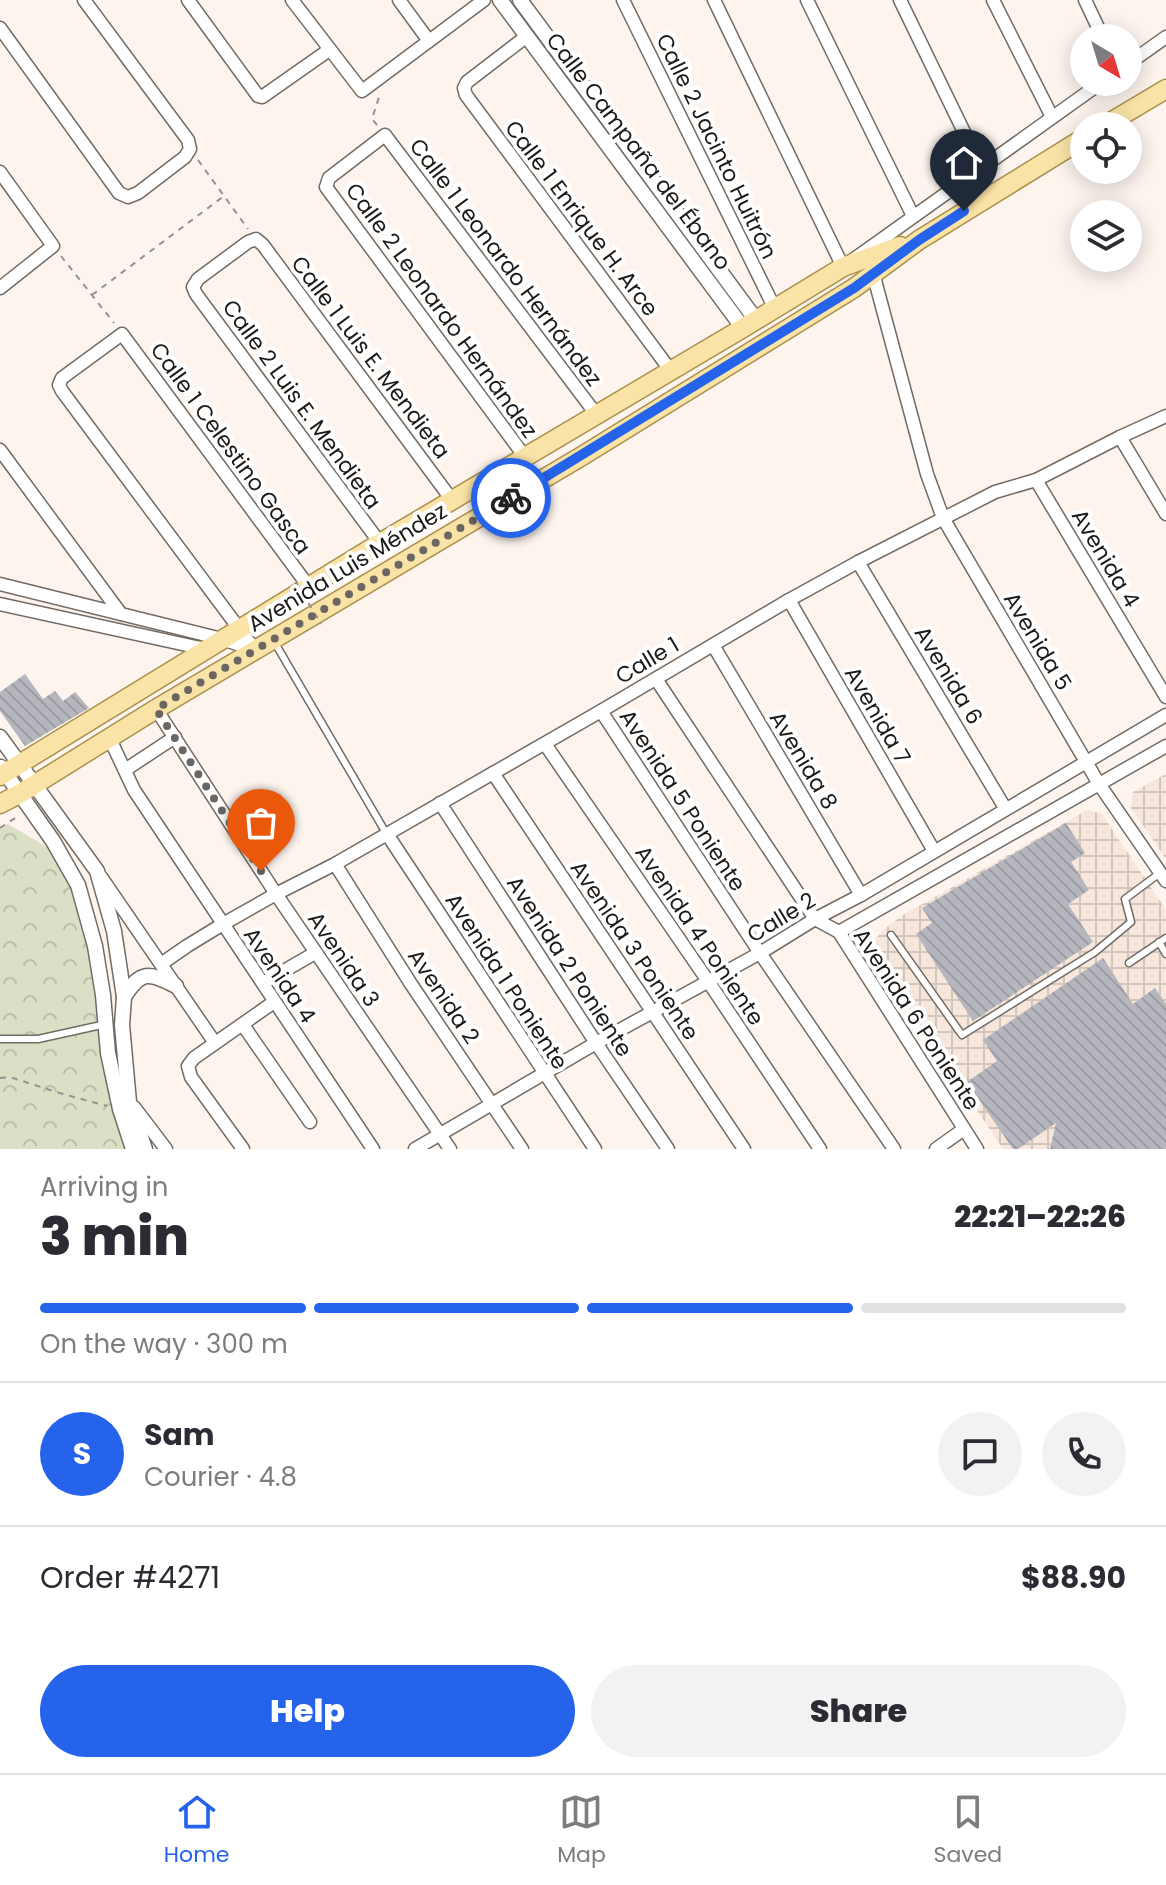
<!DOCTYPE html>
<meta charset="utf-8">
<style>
:root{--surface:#fff;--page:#f2f2f3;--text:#2b2b33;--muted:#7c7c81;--line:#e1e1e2;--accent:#2563eb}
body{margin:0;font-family:Poppins,sans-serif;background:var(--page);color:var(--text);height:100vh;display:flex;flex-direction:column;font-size:30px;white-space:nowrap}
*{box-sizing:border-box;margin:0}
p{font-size:26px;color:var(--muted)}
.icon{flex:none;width:44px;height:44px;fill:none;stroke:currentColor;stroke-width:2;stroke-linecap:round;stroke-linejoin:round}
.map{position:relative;height:1149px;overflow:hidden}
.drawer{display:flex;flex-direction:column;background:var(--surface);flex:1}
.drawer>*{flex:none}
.needle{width:52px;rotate:142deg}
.tools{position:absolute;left:1070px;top:24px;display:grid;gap:16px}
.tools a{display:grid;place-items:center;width:72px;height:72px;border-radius:50%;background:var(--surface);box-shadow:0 4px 20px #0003;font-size:40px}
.pin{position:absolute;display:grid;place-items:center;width:68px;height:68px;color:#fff;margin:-82px -34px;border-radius:50% 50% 50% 0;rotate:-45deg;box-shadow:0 0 8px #0007}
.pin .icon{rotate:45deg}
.courier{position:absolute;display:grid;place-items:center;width:80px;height:80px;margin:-40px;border:6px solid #2563eb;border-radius:50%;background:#fff;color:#222;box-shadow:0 2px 10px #0007}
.head em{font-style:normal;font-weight:800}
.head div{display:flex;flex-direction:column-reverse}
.head{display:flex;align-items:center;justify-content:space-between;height:136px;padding:0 40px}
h1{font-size:52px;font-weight:800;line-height:60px}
.bar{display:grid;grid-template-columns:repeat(4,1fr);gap:12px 8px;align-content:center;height:96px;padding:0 40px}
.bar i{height:10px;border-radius:6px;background:var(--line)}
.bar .selected{background:var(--accent)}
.bar p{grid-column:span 4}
.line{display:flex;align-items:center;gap:20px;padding:0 40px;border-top:2px solid var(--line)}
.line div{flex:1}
.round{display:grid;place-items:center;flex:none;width:84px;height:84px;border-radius:42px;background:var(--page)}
.action{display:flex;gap:16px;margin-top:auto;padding:16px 40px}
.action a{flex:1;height:92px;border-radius:48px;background:var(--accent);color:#fff;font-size:32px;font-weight:800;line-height:92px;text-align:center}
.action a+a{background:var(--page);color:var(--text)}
.tabs{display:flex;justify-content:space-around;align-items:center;height:112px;border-top:2px solid var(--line);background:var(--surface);font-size:22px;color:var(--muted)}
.tabs a{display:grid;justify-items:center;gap:4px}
.tabs .selected{color:var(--accent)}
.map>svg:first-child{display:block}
</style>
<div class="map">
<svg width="1166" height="1149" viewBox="0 0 1166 1149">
<defs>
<pattern id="industrial-grid" width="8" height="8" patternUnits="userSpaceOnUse" patternTransform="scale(2)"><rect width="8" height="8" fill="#f6e6db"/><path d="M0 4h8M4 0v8" fill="none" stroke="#d2c5bb"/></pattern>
<pattern id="park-crowns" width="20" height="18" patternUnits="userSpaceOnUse" patternTransform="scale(2)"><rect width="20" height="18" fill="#dadfc6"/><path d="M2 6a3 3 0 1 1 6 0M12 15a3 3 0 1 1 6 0" fill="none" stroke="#babfa9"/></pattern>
<pattern id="building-back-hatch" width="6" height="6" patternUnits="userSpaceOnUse" patternTransform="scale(2)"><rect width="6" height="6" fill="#b6b6bf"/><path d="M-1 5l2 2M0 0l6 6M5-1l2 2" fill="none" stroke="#9c9ca3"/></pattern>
</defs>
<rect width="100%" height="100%" fill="#fdf4ee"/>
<g fill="url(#industrial-grid)">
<polygon points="1166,774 1166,859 1131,808 1133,792"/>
<polygon points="1087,810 1102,814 1166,910 1166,1149 1003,1149 875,958 871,945 883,930 903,915"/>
</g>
<polygon fill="url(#park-crowns)" points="8,824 47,847 72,886 88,938 129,1149 0,1149 0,827"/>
<g fill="url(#building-back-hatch)">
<polygon points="25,674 43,699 55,691 63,701 75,692 89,708 25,746 0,711 0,692"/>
<polygon points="1066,823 1085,853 1071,862 1089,890 1068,904 1093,942 973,1021 916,934 932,923 922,908"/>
<polygon points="1103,958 1133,1004 1155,988 1166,1004 1166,1149 1050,1149 1056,1123 1018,1149 1013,1149 967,1082 997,1061 983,1040"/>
</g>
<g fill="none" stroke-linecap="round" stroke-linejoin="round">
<defs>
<g id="service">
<polyline points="275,643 386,833"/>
<polyline points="891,935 962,1035 1095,952 1131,922 1125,899 1160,873"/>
<polyline points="1159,942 1166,954"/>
<polyline points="1129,963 1166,938"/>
<polyline points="0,1039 38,1039 106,1024"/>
</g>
<g id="minor">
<polyline points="188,0 258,96 262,97 329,50"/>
<polyline points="292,0 362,91 484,0"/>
<polyline points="399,0 429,41"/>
<polyline points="623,0 775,309"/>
<polyline points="714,0 843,267 1102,82"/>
<polyline points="807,0 913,216"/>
<polyline points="900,0 981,167"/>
<polyline points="993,0 1052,117"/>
<polyline points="1085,0 1103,38"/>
<polyline points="0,28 119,193 128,197 138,193 185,157 190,149 188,140 84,0"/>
<polyline points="527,36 467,82 464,88 466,95 671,371"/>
<polyline points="1128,64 1166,37"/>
<polyline points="0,172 53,246 0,288"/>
<polyline points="873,273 927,474 943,518 1099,784 1166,881"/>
<polyline points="1120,437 1166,514"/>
<polyline points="0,450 121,614"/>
<polyline points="525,457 326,187 329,178 385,135 596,414"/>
<polyline points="1036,480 1166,697"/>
<polyline points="380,543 196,294 193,287 198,279 248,242 256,239 263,245 452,500"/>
<polyline points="858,562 1005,808"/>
<polyline points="0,584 222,639 255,650"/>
<polyline points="789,600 934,851"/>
<polyline points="0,604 205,649"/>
<polyline points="713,645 861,895"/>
<polyline points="255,650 62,391 59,385 62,378 122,334 309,587"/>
<polyline points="656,679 815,919 839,932 977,1149"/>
<polyline points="156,709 276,894 450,1149"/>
<polyline points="601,711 760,953 894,1149"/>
<polyline points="109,737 134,790 373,1149"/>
<polyline points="545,744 708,981 820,1149"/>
<polyline points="125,770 175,737"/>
<polyline points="493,773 744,1149"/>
<polyline points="440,803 596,1043 668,1149"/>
<polyline points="387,834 595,1149"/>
<polyline points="335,864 411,984 522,1149"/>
<polyline points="101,877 215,1043"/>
<polyline points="839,932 1166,746"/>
<polyline points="161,964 187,946 223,924 276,894 335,864 601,711 789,600 858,562 995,492 1036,480 1120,437 1166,416"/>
<polyline points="263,983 315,953"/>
<polyline points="243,1025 310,1122"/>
<polyline points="134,1107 166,1149"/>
<polyline points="243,1149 191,1077 188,1066 194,1058 274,1002"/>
<polyline points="415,1149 596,1043 760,953 815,919 861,895 1166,715"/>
<polyline points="936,1149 964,1129"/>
</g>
<g id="tertiary">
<polyline points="500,0 743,328"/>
<polyline points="520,0 756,320"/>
<polyline points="0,737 97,871 114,931 124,997 122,1025 129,1102 145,1149"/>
<polyline points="1,767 53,841 78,885 95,946 103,995 108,1053 120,1109 133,1149"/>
<path d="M124,997C141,970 149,972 176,986"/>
</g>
<g id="primary">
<polyline points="1104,126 1166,89"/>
<polyline points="0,776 380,543 743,328 843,267 900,246"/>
<polyline points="0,804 21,793 156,709 582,456 854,288 919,240 1084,138"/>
</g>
</defs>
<use href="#service" stroke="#726b65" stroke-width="9"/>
<use href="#minor" stroke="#726b65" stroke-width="15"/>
<use href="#tertiary" stroke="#726b65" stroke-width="17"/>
<use href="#primary" stroke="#a9904d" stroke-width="21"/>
<g stroke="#97908c" stroke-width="2" stroke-dasharray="6 6" stroke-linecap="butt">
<polyline points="377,125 372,119 380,94"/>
<polyline points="198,160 248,229"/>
<polyline points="61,256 114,323"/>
<polyline points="92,295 224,196"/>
<polyline points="0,828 20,815"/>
<polyline points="0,1078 10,1077 56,1092 107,1106"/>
</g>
<use href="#service" stroke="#fff" stroke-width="6"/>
<use href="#minor" stroke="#fff" stroke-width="12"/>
<use href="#tertiary" stroke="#fff" stroke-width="14"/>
<use href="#primary" stroke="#f9e3a6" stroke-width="18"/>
<polyline stroke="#97908c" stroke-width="2" stroke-dasharray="6 6" stroke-linecap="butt" points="296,582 321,624"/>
</g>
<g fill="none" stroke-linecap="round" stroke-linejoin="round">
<polyline stroke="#6b6662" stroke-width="8" stroke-dasharray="0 14.4" points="261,871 156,709 511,498"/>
<polyline stroke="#2563eb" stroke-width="10" points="511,498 854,288 919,240 964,211"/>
</g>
<g text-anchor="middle" stroke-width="8" stroke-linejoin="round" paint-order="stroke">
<g font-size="22" fill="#1c1916" stroke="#fff">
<text transform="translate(717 146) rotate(64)" y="8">Calle 2 Jacinto Huitrón</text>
<text transform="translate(639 151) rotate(53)" y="8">Calle Campaña del Ébano</text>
<text transform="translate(582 218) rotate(53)" y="8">Calle 1 Enrique H. Arce</text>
<text transform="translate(506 262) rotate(53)" y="8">Calle 1 Leonardo Hernández</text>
<text transform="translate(442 310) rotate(54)" y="8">Calle 2 Leonardo Hernández</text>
<text transform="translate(371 357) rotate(53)" y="8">Calle 1 Luis E. Mendieta</text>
<text transform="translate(302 404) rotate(54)" y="8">Calle 2 Luis E. Mendieta</text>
<text transform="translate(231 448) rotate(54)" y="8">Calle 1 Celestino Gasca</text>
<text transform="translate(1106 558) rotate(59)" y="8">Avenida 4</text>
<text transform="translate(347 567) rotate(-31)" y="8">Avenida Luis Méndez</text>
<text transform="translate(1038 641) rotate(59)" y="8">Avenida 5</text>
<text transform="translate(647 660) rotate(-31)" y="8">Calle 1</text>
<text transform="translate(949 675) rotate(59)" y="8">Avenida 6</text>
<text transform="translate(878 715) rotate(60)" y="8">Avenida 7</text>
<text transform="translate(804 760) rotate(59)" y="8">Avenida 8</text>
<text transform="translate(683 800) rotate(57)" y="8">Avenida 5 Poniente</text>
<text transform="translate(781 917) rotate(-31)" y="8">Calle 2</text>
<text transform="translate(700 935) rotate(56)" y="8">Avenida 4 Poniente</text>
<text transform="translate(635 950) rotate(56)" y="8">Avenida 3 Poniente</text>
<text transform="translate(344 959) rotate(56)" y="8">Avenida 3</text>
<text transform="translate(570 966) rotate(57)" y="8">Avenida 2 Poniente</text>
<text transform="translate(280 975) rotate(56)" y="8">Avenida 4</text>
<text transform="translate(507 981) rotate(57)" y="8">Avenida 1 Poniente</text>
<text transform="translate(444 996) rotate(56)" y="8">Avenida 2</text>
<text transform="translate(917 1019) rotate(57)" y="8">Avenida 6 Poniente</text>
</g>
</g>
</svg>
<div class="tools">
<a><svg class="needle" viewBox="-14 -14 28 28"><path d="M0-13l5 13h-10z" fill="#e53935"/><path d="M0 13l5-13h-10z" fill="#7c7c81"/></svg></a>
<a><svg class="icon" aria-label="locate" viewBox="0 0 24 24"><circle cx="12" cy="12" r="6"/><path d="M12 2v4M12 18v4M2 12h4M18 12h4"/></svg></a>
<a><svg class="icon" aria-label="layers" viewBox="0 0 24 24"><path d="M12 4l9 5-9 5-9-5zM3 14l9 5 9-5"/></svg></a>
</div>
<div class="pin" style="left:261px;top:871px;background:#ea580c"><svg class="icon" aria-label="bag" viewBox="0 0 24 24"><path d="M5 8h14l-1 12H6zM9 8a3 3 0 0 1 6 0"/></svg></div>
<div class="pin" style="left:964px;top:211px;background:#1f2937"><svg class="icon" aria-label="home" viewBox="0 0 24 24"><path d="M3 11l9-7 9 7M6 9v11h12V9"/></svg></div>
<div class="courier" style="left:511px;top:498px"><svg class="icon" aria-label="bike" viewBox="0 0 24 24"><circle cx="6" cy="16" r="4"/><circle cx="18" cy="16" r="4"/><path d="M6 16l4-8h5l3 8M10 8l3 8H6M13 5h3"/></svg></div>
</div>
<section class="drawer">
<div class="head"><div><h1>3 min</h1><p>Arriving in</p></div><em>22:21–22:26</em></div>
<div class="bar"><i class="selected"></i><i class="selected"></i><i class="selected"></i><i></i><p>On the way · 300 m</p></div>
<div class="line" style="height:144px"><b class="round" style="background:var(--accent);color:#fff">S</b><div><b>Sam</b><p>Courier · 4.8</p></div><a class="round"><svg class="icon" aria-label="chat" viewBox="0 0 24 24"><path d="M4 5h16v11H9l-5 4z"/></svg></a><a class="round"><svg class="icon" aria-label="phone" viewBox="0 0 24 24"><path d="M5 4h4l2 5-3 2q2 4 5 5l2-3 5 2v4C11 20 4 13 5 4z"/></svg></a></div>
<div class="line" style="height:104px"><div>Order #4271</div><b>$88.90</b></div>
<div class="action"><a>Help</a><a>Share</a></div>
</section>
<nav class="tabs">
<a class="selected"><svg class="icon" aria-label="home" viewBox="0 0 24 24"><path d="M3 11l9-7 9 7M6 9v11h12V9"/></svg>Home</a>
<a><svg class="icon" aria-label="map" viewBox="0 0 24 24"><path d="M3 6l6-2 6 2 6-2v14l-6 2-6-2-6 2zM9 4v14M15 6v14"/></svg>Map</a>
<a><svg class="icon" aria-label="saved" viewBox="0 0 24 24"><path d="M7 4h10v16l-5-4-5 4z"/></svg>Saved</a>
</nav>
